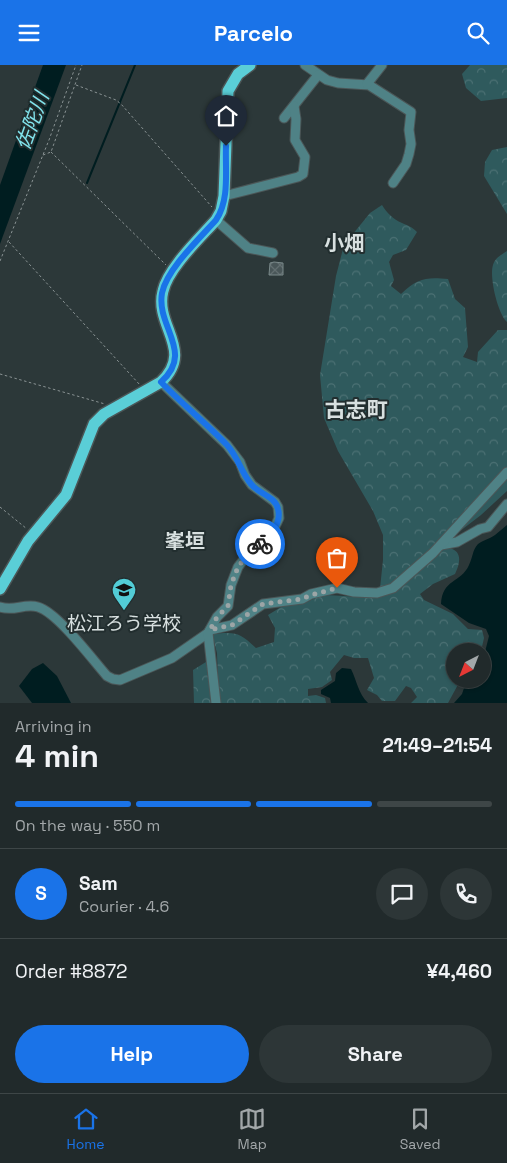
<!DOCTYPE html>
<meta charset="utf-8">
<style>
:root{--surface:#212a2b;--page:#2d3637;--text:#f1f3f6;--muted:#a2a7a9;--line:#3e4647;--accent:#1a73e8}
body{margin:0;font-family:"Space Grotesk","Noto Sans JP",sans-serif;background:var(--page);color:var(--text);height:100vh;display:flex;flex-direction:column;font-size:19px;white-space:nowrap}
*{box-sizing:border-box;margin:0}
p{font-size:16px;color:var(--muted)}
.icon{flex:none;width:28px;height:28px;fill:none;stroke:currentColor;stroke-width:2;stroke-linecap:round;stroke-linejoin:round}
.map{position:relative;height:638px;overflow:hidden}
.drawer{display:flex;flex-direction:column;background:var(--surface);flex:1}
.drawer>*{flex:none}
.needle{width:32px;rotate:222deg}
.controls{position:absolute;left:446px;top:578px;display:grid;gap:10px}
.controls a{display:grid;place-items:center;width:45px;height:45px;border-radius:50%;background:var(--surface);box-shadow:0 1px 4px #0004,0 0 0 1px var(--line);font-size:25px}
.pin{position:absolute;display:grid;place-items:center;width:42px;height:42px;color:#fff;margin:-51px -21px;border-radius:50% 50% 50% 0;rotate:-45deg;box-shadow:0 0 5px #0007}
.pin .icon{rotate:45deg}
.courier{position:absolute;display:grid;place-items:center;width:50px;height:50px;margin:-25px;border:4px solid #1a73e8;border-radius:50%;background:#fff;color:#222;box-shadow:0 1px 6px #0007}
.head em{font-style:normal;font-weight:800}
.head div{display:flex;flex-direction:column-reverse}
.head{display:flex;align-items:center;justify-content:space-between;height:85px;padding:0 15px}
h1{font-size:32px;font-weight:800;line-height:38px}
.bar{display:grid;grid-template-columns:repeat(4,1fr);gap:8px 5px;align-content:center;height:60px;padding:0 15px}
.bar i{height:6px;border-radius:4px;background:var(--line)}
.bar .current{background:var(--accent)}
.bar p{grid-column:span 4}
.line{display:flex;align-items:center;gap:12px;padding:0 15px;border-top:1px solid var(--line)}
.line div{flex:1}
.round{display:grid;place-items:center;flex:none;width:52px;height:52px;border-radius:26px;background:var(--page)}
.primary-button{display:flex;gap:10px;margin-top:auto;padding:10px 15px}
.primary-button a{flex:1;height:58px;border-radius:30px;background:var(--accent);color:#fff;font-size:20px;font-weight:800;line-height:58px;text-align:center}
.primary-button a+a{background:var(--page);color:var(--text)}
header{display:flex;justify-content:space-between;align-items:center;height:65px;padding:0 15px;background:var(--accent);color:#fff;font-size:22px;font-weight:800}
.tabs{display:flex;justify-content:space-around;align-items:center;height:70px;border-top:1px solid var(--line);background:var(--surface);font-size:14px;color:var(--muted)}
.tabs a{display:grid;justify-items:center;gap:2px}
.tabs .current{color:var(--accent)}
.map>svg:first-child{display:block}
</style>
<header><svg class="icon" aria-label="menu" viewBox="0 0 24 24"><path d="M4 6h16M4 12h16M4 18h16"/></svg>Parcelo<svg class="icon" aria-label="search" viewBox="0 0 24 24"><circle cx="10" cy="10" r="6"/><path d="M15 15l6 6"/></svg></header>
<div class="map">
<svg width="507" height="638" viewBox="0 0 507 638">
<defs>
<pattern id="forest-crowns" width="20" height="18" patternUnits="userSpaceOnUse" patternTransform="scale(1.25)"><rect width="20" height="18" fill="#2f5a5d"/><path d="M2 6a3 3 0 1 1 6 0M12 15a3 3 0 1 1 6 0" fill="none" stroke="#4c7174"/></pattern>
<pattern id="building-cross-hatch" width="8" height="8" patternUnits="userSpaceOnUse" patternTransform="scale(1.25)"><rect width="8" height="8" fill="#495658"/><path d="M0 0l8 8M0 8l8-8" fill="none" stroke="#626e70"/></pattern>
</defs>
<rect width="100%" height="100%" fill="#2c3839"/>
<g fill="url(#forest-crowns)">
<polygon points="470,0 507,0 507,33 481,36 466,23 462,9"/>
<polygon points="507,82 507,149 484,111 485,97 492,85"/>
<path d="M382,140C387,148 393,154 402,158C408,161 411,161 417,167L406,185L393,190L389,197L394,215L391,221L401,229C418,213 426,212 448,214L455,234L465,243L468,282L463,292L477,297L478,287L498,265H507V426L481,450L451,473L449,483C463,486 460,499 455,509L433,519L420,529L424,535L453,549L468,564L482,565L484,573L481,586H455V614H461L448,638H411L417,632L411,623L406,621L395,636H382L377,630L367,625L374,613L368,593H354L344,590L330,607L332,615L322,622L308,624V631L316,630L325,633L326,638H194L193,605L206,597L210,616L218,615L217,588L212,569C235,567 238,566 256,583L274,577L275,563L268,550L286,539L305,538L315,533L326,530L379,533L383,495V470L373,446L338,386L324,353L320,310L336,211L344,180L370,148Z"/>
<path d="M507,186V257C498,249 489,212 493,200C495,193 501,190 507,186Z"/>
</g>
<g fill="#001d20">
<polygon points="43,0 66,0 0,179 0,120"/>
<path d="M507,460V638H454L462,629L467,614H482L483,595L489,571L486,564L469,558L441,539C442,514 461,518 469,500C473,492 472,486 478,479C483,475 490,474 495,470C499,467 503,463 507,460Z"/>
<polygon points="43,598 57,611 71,638 32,638 19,621 32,604"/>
<path d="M342,603L351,604C357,616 358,628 368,638H331L330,633L321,629V625L335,616L336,608Z"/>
</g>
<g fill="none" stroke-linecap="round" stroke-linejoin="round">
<polyline stroke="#001d20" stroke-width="2" points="87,118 135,0"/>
</g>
<polygon fill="url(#building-cross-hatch)" stroke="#7a898a" points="274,197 283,198 283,210 269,210 270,198"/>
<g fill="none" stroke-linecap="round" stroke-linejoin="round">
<defs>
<g id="minor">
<polyline points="305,0 327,15 338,18 369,20 411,47 409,65 411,79 409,89 406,99 393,118"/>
<polyline points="367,19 382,0"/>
<polyline points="284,53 318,10"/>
<polyline points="224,131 298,112 303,109 305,92 295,75 296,54 294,41"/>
<polyline points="216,155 248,183 273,188"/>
<polyline points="441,480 457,477 480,464 488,462 507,439"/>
<path d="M0,542C14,547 24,538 38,542C58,548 92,594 107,611L113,614L120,615L172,593L208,568L217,552L228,541L231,520L238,502L248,489L272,468L279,453L278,442L275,437L252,420L245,410L240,397L227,380L161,317"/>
<polyline points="210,565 232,560 263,539 302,534 311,529 337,523 354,527 377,528 393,523 433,488 507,407"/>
<polyline points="208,568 216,638"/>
</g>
<path id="major" d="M0,524L28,476L66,430L94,359L104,349L161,317C195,285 154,261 163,226C168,203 200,173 216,155L221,146L224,131L228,26L238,9L250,0"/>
</defs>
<use href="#minor" stroke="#4b5657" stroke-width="11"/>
<use href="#major" stroke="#4b5657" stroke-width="14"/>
<g stroke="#8a9394" stroke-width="1" stroke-dasharray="2.5 2.5" stroke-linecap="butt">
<polyline points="76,20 116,35 121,39 212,142"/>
<polyline points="51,87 166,200"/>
<polyline points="43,90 51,87 82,0"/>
<polyline points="9,177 140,320"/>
<polyline points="0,196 49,75 76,0"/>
<polyline points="0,309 105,339"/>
<polyline points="0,442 27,464"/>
</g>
<use href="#minor" stroke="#4f8286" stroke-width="9"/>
<use href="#major" stroke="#5aced7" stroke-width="11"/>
</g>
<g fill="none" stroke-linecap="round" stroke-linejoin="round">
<polyline stroke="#9ca5a6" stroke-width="5" stroke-dasharray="0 9" points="260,479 248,489 238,502 231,520 228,541 217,552 210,565 232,560 263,539 302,534 311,530 337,523"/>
<path stroke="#1a73e8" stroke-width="6" d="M226,81C225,104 230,135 216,155C200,173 167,204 162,228C156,262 195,287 161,317C182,339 206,358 227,380C238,392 241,407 251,419C259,429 275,431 278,444C282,459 270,471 260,479"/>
</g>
<defs>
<symbol id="school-pin" viewBox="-11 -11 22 30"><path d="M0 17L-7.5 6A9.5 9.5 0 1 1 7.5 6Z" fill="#52ccd6" stroke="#222e2f"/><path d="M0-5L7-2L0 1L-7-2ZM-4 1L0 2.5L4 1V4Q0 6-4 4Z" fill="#111"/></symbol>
</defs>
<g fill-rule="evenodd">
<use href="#school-pin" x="110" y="511" width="28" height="38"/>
</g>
<g text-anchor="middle" stroke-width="4" stroke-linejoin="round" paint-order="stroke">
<g font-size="19" fill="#d8e0e0" stroke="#222e2f">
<text x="124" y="565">松江ろう学校</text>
</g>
<g font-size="20" font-style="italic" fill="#81e3ec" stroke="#222e2f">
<text transform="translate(32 56) rotate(-70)" y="7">佐陀川</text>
</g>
<g font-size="20" font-weight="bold" fill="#d8e0e0" stroke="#222e2f">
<text x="344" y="185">小畑</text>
<text x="185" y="483">峯垣</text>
</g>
<g font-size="21" font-weight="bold" fill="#d8e0e0" stroke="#222e2f">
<text x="356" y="352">古志町</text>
</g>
</g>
</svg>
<div class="controls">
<a><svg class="needle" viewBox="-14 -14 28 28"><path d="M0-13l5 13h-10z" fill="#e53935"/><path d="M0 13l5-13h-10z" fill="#a2a7a9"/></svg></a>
</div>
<div class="pin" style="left:337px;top:523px;background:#ea580c"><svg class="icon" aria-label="bag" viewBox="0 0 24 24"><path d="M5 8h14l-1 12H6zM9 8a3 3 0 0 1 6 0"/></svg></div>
<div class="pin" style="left:226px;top:81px;background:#1f2937"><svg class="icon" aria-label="home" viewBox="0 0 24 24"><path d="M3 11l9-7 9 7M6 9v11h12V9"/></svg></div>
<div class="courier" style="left:260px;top:479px"><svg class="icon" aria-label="bike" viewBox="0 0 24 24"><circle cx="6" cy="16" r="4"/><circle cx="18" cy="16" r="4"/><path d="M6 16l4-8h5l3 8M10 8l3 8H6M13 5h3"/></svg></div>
</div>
<section class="drawer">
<div class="head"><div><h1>4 min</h1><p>Arriving in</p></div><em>21:49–21:54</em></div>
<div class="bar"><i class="current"></i><i class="current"></i><i class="current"></i><i></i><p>On the way · 550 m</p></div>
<div class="line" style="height:90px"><b class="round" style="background:var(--accent);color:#fff">S</b><div><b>Sam</b><p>Courier · 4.6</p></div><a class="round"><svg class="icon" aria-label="chat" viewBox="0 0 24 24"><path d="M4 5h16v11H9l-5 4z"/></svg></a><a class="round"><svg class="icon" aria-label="phone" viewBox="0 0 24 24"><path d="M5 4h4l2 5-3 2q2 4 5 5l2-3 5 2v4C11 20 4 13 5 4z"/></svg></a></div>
<div class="line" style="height:65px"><div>Order #8872</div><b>¥4,460</b></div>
<div class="primary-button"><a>Help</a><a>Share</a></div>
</section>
<nav class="tabs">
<a class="current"><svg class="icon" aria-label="home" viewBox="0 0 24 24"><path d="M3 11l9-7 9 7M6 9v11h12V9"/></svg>Home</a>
<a><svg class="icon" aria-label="map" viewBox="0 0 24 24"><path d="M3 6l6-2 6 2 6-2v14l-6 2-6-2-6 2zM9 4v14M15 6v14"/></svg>Map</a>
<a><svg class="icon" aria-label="saved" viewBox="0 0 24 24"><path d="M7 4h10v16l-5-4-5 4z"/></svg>Saved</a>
</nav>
